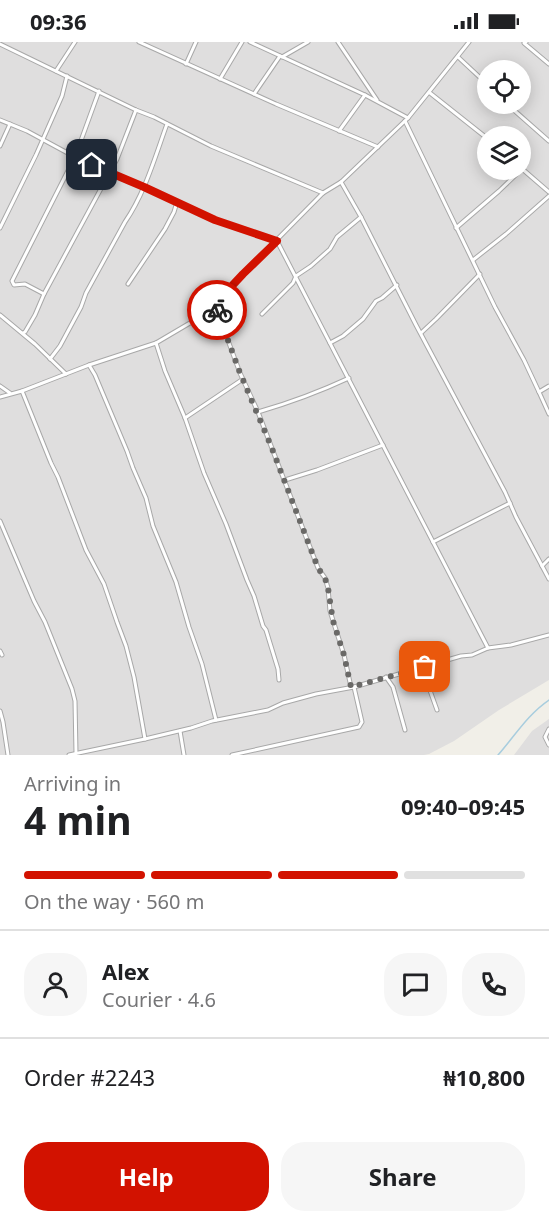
<!DOCTYPE html>
<meta charset="utf-8">
<style>
:root{--surface:#fff;--page:#f6f6f6;--text:#202124;--muted:#757577;--line:#e0e0e0;--accent:#d21200}
body{margin:0;font-family:"Noto Sans",sans-serif;background:var(--page);color:var(--text);height:100vh;display:flex;flex-direction:column;font-size:22px;white-space:nowrap}
*{box-sizing:border-box;margin:0}
p{font-size:20px;color:var(--muted)}
.icon{flex:none;width:33px;height:33px;fill:none;stroke:currentColor;stroke-width:2;stroke-linecap:round;stroke-linejoin:round}
.map{position:relative;height:713px;overflow:hidden}
.side{display:flex;flex-direction:column;background:var(--surface);flex:1}
.side>*{flex:none}
.buttons{position:absolute;left:477px;top:18px;display:grid;gap:12px}
.buttons a{display:grid;place-items:center;width:54px;height:54px;border-radius:50%;background:var(--surface);box-shadow:0 3px 15px #0003;font-size:30px}
.pin{position:absolute;display:grid;place-items:center;width:51px;height:51px;color:#fff;margin:-26px;border-radius:12px;box-shadow:0 3px 9px #0006}
.courier{position:absolute;display:grid;place-items:center;width:60px;height:60px;margin:-30px;border:4px solid #d21200;border-radius:50%;background:#fff;color:#222;box-shadow:0 2px 8px #0007}
.summary em{font-style:normal;font-weight:700}
.summary div{display:flex;flex-direction:column-reverse}
.summary{display:flex;align-items:center;justify-content:space-between;height:102px;padding:0 24px}
h1{font-size:39px;font-weight:700;line-height:45px}
.bar{display:grid;grid-template-columns:repeat(4,1fr);gap:9px 6px;align-content:center;height:72px;padding:0 24px}
.bar i{height:8px;border-radius:4px;background:var(--line)}
.bar .active{background:var(--accent)}
.bar p{grid-column:span 4}
.line{display:flex;align-items:center;gap:15px;padding:0 24px;border-top:2px solid var(--line)}
.line div{flex:1}
.round{display:grid;place-items:center;flex:none;width:63px;height:63px;border-radius:24px;background:var(--page)}
.cta{display:flex;gap:12px;margin-top:auto;padding:12px 24px}
.cta a{flex:1;height:69px;border-radius:24px;background:var(--accent);color:#fff;font-size:24px;font-weight:700;line-height:69px;text-align:center}
.cta a+a{background:var(--page);color:var(--text)}
.status{display:flex;justify-content:space-between;align-items:center;height:42px;padding:0 30px;background:var(--surface);direction:ltr}
.status svg{height:16px;fill:currentColor}
.map>svg:first-child{display:block}
</style>
<div class="status"><b>09:36</b><svg viewBox="0 0 49 12"><path d="M0 12V9h3v3zM5 12V6h3v6zM10 12V3h3v9zM15 12V0h3v12zM26 1h20v11H26zM47 4h2v5h-2z"/></svg></div>
<div class="map">
<svg width="549" height="713" viewBox="0 0 549 713">
<rect width="100%" height="100%" fill="#f1efe8"/>
<g fill="#dfdede" fill-rule="evenodd">
<path d="M0,0H549V638L499,668L454,699L429,712L424,713H0ZM488,28H520V62H488ZM488,94H520V128H488Z"/>
<polygon points="549,677 549,713 514,713 532,689"/>
</g>
<g fill="none" stroke-linecap="round" stroke-linejoin="round">
<path stroke="#a8cdde" stroke-width="1.5" d="M498,713C514,695 528,672 549,658"/>
<defs>
<g id="minor">
<polyline points="139,0 276,62 378,105"/>
<polyline points="250,0 365,53 408,76"/>
<polyline points="338,0 377,58"/>
<polyline points="526,0 524,1 549,22"/>
<polyline points="0,2 136,68 154,75 211,104 323,151"/>
<polyline points="282,15 308,0"/>
<polyline points="458,15 488,43"/>
<polyline points="186,22 196,0"/>
<polyline points="56,29 75,0"/>
<polyline points="220,37 242,0"/>
<polyline points="430,51 488,97"/>
<polyline points="254,52 280,14"/>
<polyline points="507,62 549,99"/>
<polyline points="0,78 27,89 75,115 129,140 144,145 215,178 277,199 488,606"/>
<polyline points="405,79 495,265 524,318 539,350"/>
<polyline points="339,89 365,53"/>
<polyline points="0,104 10,82"/>
<polyline points="520,125 549,150"/>
<polyline points="341,140 361,175 416,283 505,450 516,475 549,537"/>
<polyline points="0,186 36,113 62,54 67,34"/>
<polyline points="456,186 499,149 522,127"/>
<polyline points="473,218 506,192 549,154"/>
<polyline points="128,242 165,187 174,170 177,160"/>
<polyline points="44,252 117,117 136,68"/>
<polyline points="215,263 240,331 258,370 318,526 325,536 328,546 330,569 344,613 351,645"/>
<polyline points="262,272 293,241 296,234 311,224 330,207 337,195 361,175"/>
<polyline points="0,273 35,302 66,332"/>
<polyline points="23,291 25,290 35,273 44,252 25,242 14,243 12,239 75,115 99,49"/>
<polyline points="421,291 436,277 480,232"/>
<polyline points="156,301 165,329 185,376 204,431 226,482 247,538 254,554 263,584 266,588 278,627 279,638"/>
<polyline points="330,301 343,294 363,277 376,259 382,256 397,243"/>
<path d="M50,317L60,304L81,265L86,251L125,180C145,151 155,115 167,82"/>
<polyline points="89,323 95,333 127,409 133,426 146,456 153,484 176,540 189,585 202,622 216,678"/>
<polyline points="0,344 10,351"/>
<polyline points="549,344 539,350 549,372"/>
<polyline points="22,349 51,421 58,435 86,508 104,542 117,580 126,604 134,635 145,697"/>
<polyline points="0,355 22,349 89,323 156,301 195,278 215,263 243,232 323,151 341,140 408,76 469,0"/>
<path d="M258,370C289,361 319,350 349,336"/>
<polyline points="185,376 243,337"/>
<polyline points="285,438 317,428 383,403"/>
<polyline points="0,479 34,559 45,580 72,647 75,659 76,711"/>
<polyline points="433,500 510,461"/>
<polyline points="542,524 549,517"/>
<polyline points="0,609 2,613"/>
<polyline points="425,625 428,643 437,668"/>
<polyline points="386,635 393,645 405,688"/>
<polyline points="0,669 3,680 8,713"/>
<polyline points="549,687 545,695 549,703"/>
<polyline points="180,689 184,713"/>
<polyline points="69,713 145,697 191,686 212,679 268,668 283,661 316,652 354,645 461,614 472,613 488,606 511,603 549,593"/>
<polyline points="232,713 359,685 362,680 354,645"/>
</g>
</defs>
<use href="#minor" stroke="#a8a8a8" stroke-width="5"/>
<use href="#minor" stroke="#fff" stroke-width="3"/>
</g>
<g fill="none" stroke-linecap="round" stroke-linejoin="round">
<polyline stroke="#6a6967" stroke-width="6" stroke-dasharray="0 10.8" points="217,268 240,331 271,404 318,526 325,536 328,546 333,579 344,613 351,645 425,625"/>
<polyline stroke="#d21200" stroke-width="8" points="92,123 144,145 215,178 277,199 243,232 215,262 217,268"/>
</g>
</svg>
<div class="buttons">
<a><svg class="icon" aria-label="locate" viewBox="0 0 24 24"><circle cx="12" cy="12" r="6"/><path d="M12 2v4M12 18v4M2 12h4M18 12h4"/></svg></a>
<a><svg class="icon" aria-label="layers" viewBox="0 0 24 24"><path d="M12 4l9 5-9 5-9-5zM3 14l9 5 9-5"/></svg></a>
</div>
<div class="pin" style="left:425px;top:625px;background:#ea580c"><svg class="icon" aria-label="bag" viewBox="0 0 24 24"><path d="M5 8h14l-1 12H6zM9 8a3 3 0 0 1 6 0"/></svg></div>
<div class="pin" style="left:92px;top:123px;background:#1f2937"><svg class="icon" aria-label="home" viewBox="0 0 24 24"><path d="M3 11l9-7 9 7M6 9v11h12V9"/></svg></div>
<div class="courier" style="left:217px;top:268px"><svg class="icon" aria-label="bike" viewBox="0 0 24 24"><circle cx="6" cy="16" r="4"/><circle cx="18" cy="16" r="4"/><path d="M6 16l4-8h5l3 8M10 8l3 8H6M13 5h3"/></svg></div>
</div>
<section class="side">
<div class="summary"><div><h1>4 min</h1><p>Arriving in</p></div><em>09:40–09:45</em></div>
<div class="bar"><i class="active"></i><i class="active"></i><i class="active"></i><i></i><p>On the way · 560 m</p></div>
<div class="line" style="height:108px"><a class="round"><svg class="icon" aria-label="person" viewBox="0 0 24 24"><circle cx="12" cy="8" r="4"/><path d="M4 21q1-7 8-7t8 7"/></svg></a><div><b>Alex</b><p>Courier · 4.6</p></div><a class="round"><svg class="icon" aria-label="chat" viewBox="0 0 24 24"><path d="M4 5h16v11H9l-5 4z"/></svg></a><a class="round"><svg class="icon" aria-label="phone" viewBox="0 0 24 24"><path d="M5 4h4l2 5-3 2q2 4 5 5l2-3 5 2v4C11 20 4 13 5 4z"/></svg></a></div>
<div class="line" style="height:78px"><div>Order #2243</div><b>₦10,800</b></div>
<div class="cta"><a>Help</a><a>Share</a></div>
</section>
